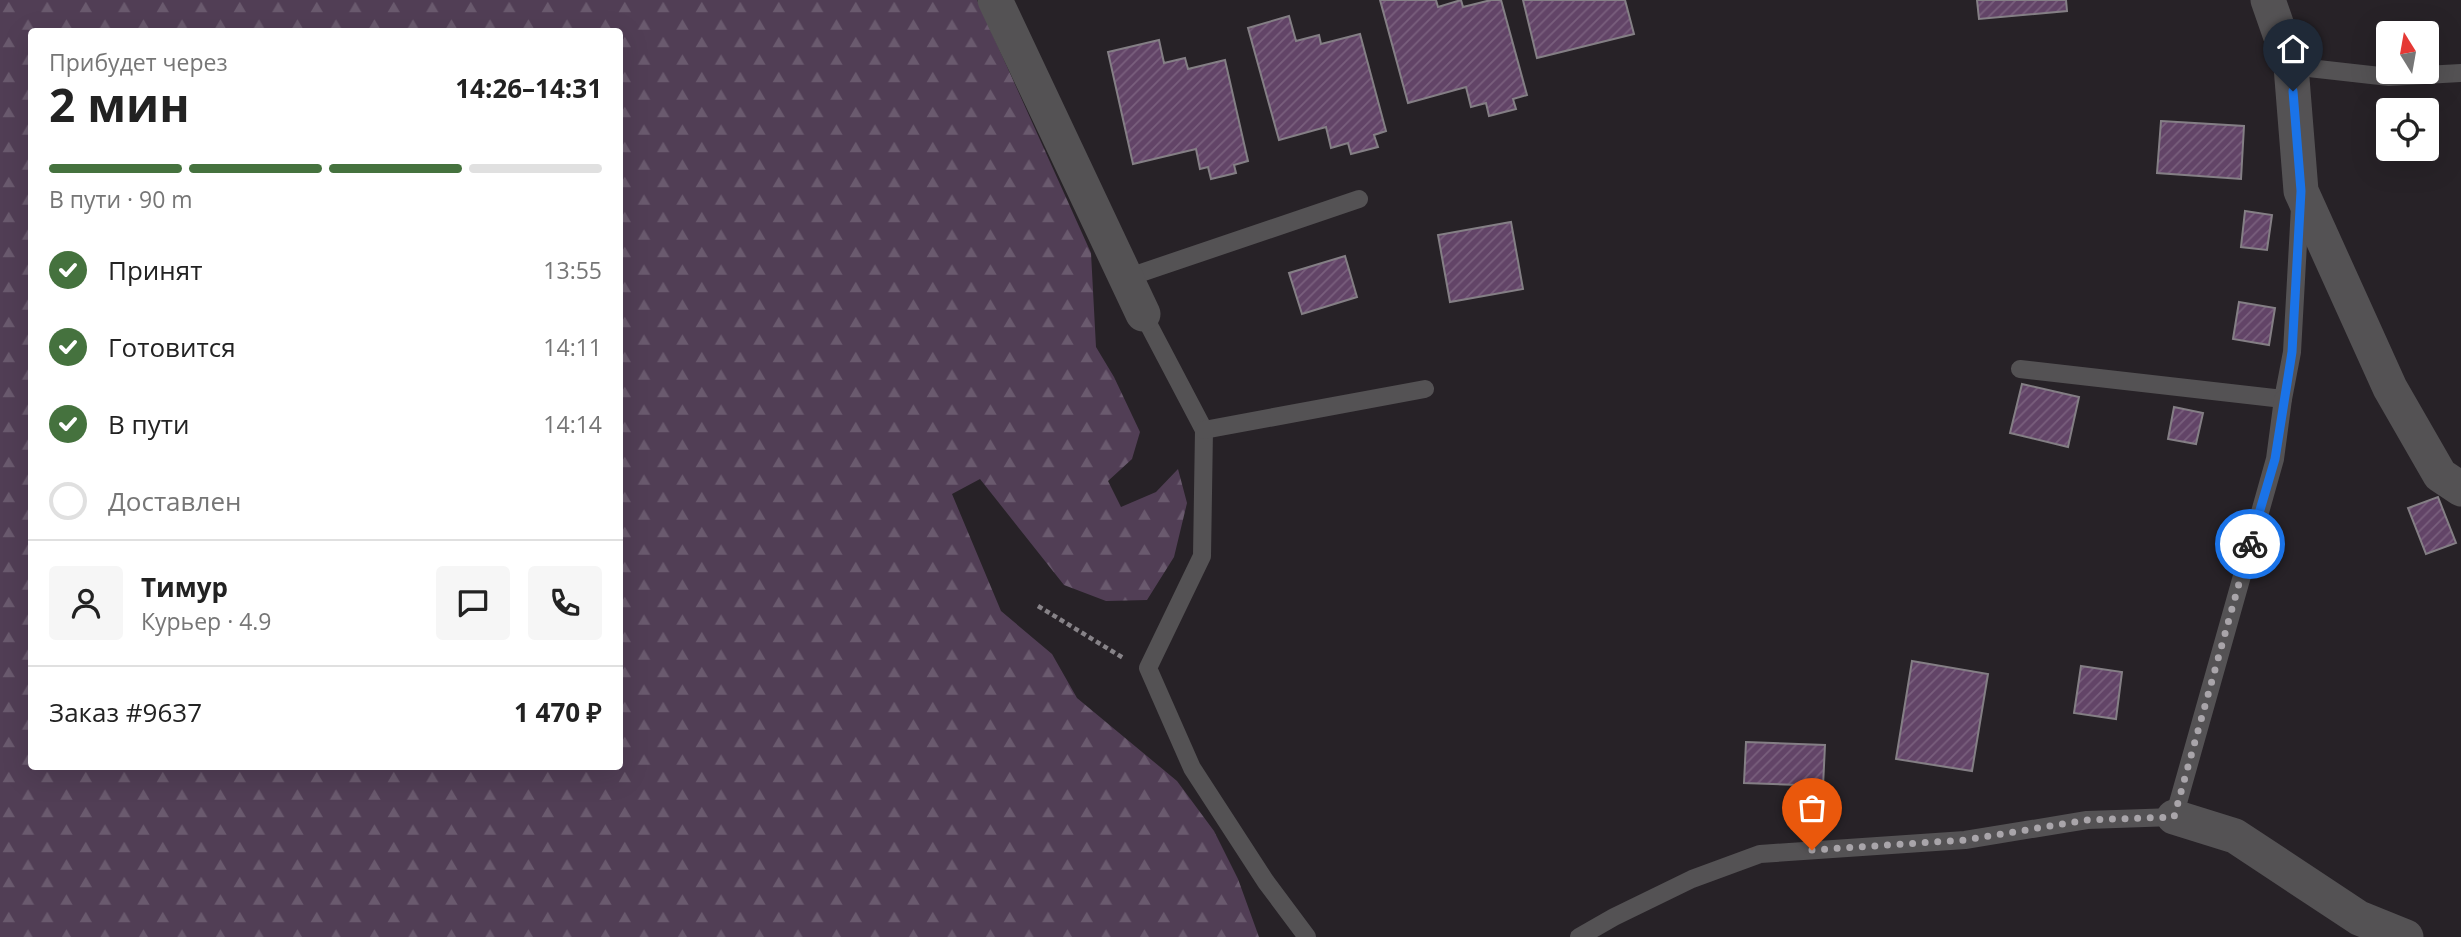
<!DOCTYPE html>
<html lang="ru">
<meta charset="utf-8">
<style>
:root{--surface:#fff;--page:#f6f6f6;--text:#222;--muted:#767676;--line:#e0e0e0;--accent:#45723e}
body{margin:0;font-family:"Open Sans",sans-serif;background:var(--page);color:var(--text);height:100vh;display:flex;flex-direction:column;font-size:26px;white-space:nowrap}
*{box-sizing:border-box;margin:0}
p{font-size:23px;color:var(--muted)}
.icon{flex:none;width:38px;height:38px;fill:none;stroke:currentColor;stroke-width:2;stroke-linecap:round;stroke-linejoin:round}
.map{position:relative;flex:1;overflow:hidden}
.details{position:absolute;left:28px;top:28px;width:595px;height:742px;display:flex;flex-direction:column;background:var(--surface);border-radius:7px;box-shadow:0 7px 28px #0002}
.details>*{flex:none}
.needle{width:46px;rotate:349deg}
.controls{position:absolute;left:2376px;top:21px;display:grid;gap:14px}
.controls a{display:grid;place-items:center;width:63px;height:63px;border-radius:7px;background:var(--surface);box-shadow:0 7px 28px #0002;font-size:35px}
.pin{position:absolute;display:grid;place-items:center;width:60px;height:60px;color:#fff;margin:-72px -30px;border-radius:50% 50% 50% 0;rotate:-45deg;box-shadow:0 0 7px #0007}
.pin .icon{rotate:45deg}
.courier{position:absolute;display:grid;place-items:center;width:70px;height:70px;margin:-35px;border:5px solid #1a73e8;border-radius:50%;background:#fff;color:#222;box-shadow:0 2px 9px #0007}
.overview em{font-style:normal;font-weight:700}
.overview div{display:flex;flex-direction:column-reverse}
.overview{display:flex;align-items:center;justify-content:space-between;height:119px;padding:0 21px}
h1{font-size:46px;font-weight:700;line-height:52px}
.bar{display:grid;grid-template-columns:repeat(4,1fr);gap:10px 7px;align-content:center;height:84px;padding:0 21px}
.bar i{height:9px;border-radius:5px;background:var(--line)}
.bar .current{background:var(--accent)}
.bar p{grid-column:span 4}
.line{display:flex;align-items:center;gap:18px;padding:0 21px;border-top:2px solid var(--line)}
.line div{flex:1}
.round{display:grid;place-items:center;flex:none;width:74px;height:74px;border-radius:7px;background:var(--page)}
ol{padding:0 21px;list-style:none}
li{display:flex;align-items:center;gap:21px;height:77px}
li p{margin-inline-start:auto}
li .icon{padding:7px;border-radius:50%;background:var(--accent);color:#fff;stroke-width:4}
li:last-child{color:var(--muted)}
li i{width:38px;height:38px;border:4px solid var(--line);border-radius:50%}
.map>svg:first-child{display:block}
</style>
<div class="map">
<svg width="2461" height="937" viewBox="0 0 2461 937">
<defs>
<pattern id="forest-firs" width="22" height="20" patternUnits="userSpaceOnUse" patternTransform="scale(1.75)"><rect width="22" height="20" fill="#513e55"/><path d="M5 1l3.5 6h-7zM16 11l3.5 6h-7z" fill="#6a5a6e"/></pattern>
<pattern id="building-hatch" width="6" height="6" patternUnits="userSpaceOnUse" patternTransform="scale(1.75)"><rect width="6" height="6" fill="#624467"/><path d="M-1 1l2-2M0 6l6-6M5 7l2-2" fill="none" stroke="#795f7d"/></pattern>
</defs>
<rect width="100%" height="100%" fill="#272227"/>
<path fill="url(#forest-firs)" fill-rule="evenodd" d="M0,0H977L1091,253L1096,347L1114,377L1140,432L1132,459L1108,481L1121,507L1156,492L1178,469L1187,503L1174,557L1147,600L1106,601L1064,585L980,479L952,494L1001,611L1052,654L1077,698L1177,781L1214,831L1238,879L1259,937H0ZM32,32H620V766H32Z"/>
<g fill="url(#building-hatch)" stroke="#847f85" stroke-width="2">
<polygon points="1380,0 1436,0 1438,7 1461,0 1463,7 1491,0 1501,0 1527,95 1513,99 1516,109 1489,116 1486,103 1471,107 1466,87 1408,103"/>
<polygon points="1523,0 1625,0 1634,34 1537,58"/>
<polygon points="1977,0 2066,0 2067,11 1979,19"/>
<polygon points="1289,16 1296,41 1319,35 1321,44 1360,34 1386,131 1374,135 1378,147 1351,154 1348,143 1331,148 1326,127 1279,140 1248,28"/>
<polygon points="1159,40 1164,63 1185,58 1188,69 1225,60 1248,161 1234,165 1236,173 1211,179 1208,167 1200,169 1196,149 1133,164 1108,52"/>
<polygon points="2161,121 2244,126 2241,179 2157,173"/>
<polygon points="2245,211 2272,215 2267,250 2241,247"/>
<polygon points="1511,222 1523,289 1450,302 1438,235"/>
<polygon points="1345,256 1357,297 1302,314 1289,273"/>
<polygon points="2239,302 2275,308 2269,345 2233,339"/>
<polygon points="2022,384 2079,397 2068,447 2010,433"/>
<polygon points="2174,407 2203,413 2196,444 2168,439"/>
<polygon points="2438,497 2456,543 2426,554 2408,508"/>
<polygon points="1912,661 1988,674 1972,771 1896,759"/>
<polygon points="2081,666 2122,672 2116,719 2074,713"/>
<polygon points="1746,742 1825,745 1823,786 1744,783"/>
</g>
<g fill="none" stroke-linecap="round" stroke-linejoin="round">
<polyline stroke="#878388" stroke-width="4.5" stroke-dasharray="5 3.5" stroke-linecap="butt" points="1038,606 1125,659"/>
<g stroke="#545254" stroke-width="18">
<polyline points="2291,66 2389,77 2461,73"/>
<polyline points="1126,278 1359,199"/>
<polyline points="1143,314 1204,430 1202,556 1148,668 1192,768 1266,882 1307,937"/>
<polyline points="2020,369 2283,399 2292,352 2300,207"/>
<polyline points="1204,430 1425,389"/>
<polyline points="1579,937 1614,917 1692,879 1760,854 1965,840 2087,820 2174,817 2275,459 2283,399"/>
</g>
<g stroke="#545254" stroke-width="35">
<polyline points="995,0 1143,314"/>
<polyline points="2268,0 2291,66 2301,191 2390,388 2440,475 2461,489"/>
<polyline points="2174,817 2235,836 2359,918 2406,937"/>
</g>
</g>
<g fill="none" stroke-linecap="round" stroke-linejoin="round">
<polyline stroke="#a9a5aa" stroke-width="7" stroke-dasharray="0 12.6" points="1812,850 1965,840 2087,820 2174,817 2250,544"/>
<polyline stroke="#1a73e8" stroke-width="9" points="2250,544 2275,459 2292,352 2301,191 2293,91"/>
</g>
</svg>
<div class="controls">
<a><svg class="needle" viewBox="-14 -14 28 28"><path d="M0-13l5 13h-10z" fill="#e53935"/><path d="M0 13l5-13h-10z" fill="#767676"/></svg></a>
<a><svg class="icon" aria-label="locate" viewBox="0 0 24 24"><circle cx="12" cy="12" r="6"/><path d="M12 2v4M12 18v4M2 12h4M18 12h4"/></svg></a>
</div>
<div class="pin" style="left:1812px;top:850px;background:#ea580c"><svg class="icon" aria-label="bag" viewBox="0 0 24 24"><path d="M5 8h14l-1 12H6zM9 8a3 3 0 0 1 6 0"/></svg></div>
<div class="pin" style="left:2293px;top:91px;background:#1f2937"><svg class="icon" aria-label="home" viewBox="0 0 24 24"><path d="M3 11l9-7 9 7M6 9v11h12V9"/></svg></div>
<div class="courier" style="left:2250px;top:544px"><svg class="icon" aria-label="bike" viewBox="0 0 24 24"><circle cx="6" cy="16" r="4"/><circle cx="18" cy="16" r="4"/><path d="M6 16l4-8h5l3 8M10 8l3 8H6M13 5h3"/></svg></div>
<section class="details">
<div class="overview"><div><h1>2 мин</h1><p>Прибудет через</p></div><em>14:26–14:31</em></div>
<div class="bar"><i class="current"></i><i class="current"></i><i class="current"></i><i></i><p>В пути · 90 m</p></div>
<ol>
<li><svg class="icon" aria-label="check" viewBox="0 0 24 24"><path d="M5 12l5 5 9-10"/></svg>Принят<p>13:55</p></li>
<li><svg class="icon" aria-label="check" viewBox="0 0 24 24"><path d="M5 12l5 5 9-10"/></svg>Готовится<p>14:11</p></li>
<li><svg class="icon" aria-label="check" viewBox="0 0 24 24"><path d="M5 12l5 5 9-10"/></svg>В пути<p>14:14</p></li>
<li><i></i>Доставлен</li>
</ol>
<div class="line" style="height:126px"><a class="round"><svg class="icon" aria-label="person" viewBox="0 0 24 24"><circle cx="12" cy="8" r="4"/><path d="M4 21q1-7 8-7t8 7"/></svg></a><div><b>Тимур</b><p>Курьер · 4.9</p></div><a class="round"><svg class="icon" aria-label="chat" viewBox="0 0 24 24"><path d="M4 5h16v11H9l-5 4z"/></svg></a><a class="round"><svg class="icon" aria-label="phone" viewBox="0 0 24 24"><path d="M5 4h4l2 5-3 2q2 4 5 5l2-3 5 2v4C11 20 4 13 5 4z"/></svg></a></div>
<div class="line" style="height:91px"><div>Заказ #9637</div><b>1 470 ₽</b></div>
</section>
</div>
